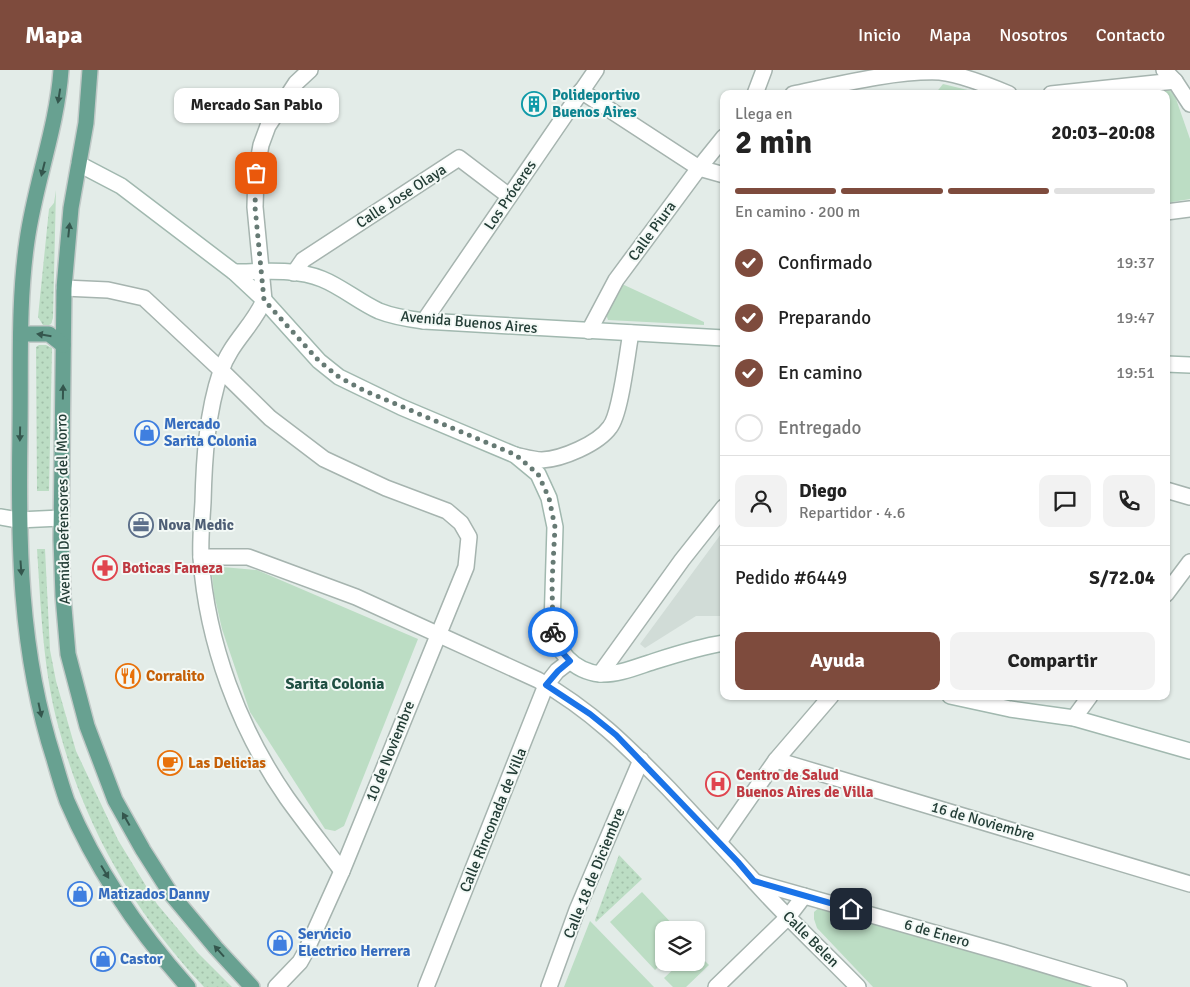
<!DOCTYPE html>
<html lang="es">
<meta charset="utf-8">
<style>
:root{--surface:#fff;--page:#f2f2f2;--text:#222;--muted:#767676;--line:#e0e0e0;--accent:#7e4b3d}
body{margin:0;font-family:Signika,sans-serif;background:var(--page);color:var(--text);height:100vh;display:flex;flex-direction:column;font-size:19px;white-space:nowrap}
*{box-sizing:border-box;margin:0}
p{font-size:16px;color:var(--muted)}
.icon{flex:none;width:28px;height:28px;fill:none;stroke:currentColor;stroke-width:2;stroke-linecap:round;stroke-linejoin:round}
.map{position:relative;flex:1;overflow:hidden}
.drawer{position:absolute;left:720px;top:20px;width:450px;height:610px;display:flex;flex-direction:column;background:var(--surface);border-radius:10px;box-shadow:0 1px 4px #0004}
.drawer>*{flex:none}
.tools{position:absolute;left:655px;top:851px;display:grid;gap:10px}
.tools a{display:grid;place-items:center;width:50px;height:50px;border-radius:10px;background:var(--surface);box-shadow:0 1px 4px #0004;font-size:25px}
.pin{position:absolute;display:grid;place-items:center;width:42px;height:42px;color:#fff;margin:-21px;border-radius:10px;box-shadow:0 2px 8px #0006}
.courier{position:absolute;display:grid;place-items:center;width:50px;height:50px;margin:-25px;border:4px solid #1a73e8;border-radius:50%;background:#fff;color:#222;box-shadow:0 1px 6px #0007}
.bubble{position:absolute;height:35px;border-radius:10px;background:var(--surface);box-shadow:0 1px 4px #0004;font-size:16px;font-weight:700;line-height:35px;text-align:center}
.overview em{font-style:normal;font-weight:700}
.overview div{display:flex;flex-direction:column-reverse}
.overview{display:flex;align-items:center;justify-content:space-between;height:85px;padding:0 15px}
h1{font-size:32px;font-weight:700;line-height:38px}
.bar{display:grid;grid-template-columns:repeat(4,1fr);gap:8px 5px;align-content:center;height:60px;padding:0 15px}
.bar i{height:6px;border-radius:4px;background:var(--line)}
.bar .selected{background:var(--accent)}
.bar p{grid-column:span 4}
.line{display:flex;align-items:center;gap:12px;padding:0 15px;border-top:1px solid var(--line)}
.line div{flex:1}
.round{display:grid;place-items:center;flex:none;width:52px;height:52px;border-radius:10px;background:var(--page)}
ol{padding:0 15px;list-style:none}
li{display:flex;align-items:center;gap:15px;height:55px}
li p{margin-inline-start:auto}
li .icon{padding:5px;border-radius:50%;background:var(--accent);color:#fff;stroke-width:4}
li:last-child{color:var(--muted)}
li i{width:28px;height:28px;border:2px solid var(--line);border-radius:50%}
.primary-button{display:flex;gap:10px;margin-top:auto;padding:10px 15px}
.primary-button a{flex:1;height:58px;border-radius:10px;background:var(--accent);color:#fff;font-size:20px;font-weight:700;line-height:58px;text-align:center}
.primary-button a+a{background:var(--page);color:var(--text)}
header{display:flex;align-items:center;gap:30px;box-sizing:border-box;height:70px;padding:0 25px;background:var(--accent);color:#fff}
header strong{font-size:24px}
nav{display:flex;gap:28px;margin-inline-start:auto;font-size:18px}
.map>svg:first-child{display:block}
</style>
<header>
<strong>Mapa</strong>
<nav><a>Inicio</a><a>Mapa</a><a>Nosotros</a><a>Contacto</a></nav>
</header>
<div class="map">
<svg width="1190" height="917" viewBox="0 0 1190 917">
<defs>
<pattern id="grass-dots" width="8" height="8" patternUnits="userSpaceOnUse" patternTransform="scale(1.25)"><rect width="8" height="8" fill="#bcddc4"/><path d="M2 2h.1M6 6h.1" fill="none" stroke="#a1bfa9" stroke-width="1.8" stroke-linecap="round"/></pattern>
</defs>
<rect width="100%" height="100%" fill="#e3ece8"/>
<polygon fill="#d1dcd7" points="724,460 724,546 696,546 645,578 640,574"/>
<g fill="url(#grass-dots)">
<polygon points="56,120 53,248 51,254 47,256 43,255 38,247 49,139 54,133"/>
<polygon points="39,275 46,275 52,278 49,421 37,421 36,277"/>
<path d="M37,479H45L50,580L56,611L76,681L118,770L157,834L198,883L232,917H204C134,842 85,758 59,659C43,601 41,539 37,479Z"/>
<polygon points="619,785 642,809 596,852 595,850"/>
</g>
<g fill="#bcddc4">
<polygon points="943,14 984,24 935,24"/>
<polygon points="1162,18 1170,20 1175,26 1190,69 1190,129 1166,133 1166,24 1108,24"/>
<polygon points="622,214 704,252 704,255 608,250 605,241"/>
<polygon points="211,496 257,500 418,569 344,756 335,761 325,759 250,642 222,559 214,524"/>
<polygon points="642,822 678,860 664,860 664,891 655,900 610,852"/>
<polygon points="821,836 1100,917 873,917 817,858 814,849 814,842"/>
<polygon points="590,851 654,917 564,917"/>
<polygon points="696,882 709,895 686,917 673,917 664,908 680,893 696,892"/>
</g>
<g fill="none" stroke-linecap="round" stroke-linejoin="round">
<defs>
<g id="street">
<path d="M310,0L296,13L268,56L261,75L256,103L255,137L264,230C254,255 230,273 221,301C207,342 204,389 203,432C202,450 200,470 201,488C207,573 239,659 287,728C305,753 324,777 342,801"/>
<polyline points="1164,0 1175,11 1190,34"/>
<polyline points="581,21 699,98 724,105"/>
<polyline points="755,24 764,0"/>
<path d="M793,24C836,15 897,0 940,2C962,5 988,15 1009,24"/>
<polyline points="1051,24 1175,11"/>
<polyline points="1166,142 1190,139"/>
<polyline points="294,203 303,190 459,88 509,126"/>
<polyline points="64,218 108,220 144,228 221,300 270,348 324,389 386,418 447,441 461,453 469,467 466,497 342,801 305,883 300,892 276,917"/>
<polyline points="424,251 596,0"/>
<polyline points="589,261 616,210 699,98 724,67"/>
<path d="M515,385C524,387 533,390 542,390C562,389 598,374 610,357C621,343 627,283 631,263"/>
<polyline points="1166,420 1190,427"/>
<path d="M201,487H248L356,527L538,610C591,640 627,676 669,719C698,750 726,780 754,811C787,848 824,882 858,917"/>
<polyline points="1166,524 1190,492"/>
<polyline points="600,604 682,490 724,437"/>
<polyline points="1074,648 1090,626"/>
<polyline points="776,690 1190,814"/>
<polyline points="719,772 776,690 831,626"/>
<polyline points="755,812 1005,883 1119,917"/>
<polyline points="426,917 546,615 557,601 570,591"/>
<polyline points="549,917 577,840 641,690"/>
<polyline points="716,917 788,847 804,826"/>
</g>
<g id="secondary">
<path d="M79,94L121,116L234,202L264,230L319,291L339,307L401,337L515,385L538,404L549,428L555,457L552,556C556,581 573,601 600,604C616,605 634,598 649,593C674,585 698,577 724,573"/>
<path d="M234,202C262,202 295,198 322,209C342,217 359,232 379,241C394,247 408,249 424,251L724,268"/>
<polyline points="1166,294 1190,295"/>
<polyline points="0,447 18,450 61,448"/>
<polyline points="950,626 1010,639 1074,648 1190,681"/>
</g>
<g id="primary">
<path d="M61,0C57,58 35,113 27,171C18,233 21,296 20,359C18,472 19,581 54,689C58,703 62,717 67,731C96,799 139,862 188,917"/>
<polyline points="90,0 86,53 71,138 64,218 61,469 63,526 68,584 87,656 115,730 143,780 171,824 216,878 252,917"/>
<polyline points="21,264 49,264 63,275"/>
</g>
</defs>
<use href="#street" stroke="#a6b4af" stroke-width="18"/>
<use href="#secondary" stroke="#a1b8af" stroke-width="18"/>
<use href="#primary" stroke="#c1c9c7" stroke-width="18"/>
<use href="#street" stroke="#fff" stroke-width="15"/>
<use href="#secondary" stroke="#fff" stroke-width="15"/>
<use href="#primary" stroke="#68a191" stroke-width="15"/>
</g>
<defs><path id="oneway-solid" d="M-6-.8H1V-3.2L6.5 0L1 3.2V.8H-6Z" transform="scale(1.25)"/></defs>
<g fill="#34564d">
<use href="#oneway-solid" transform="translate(59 26) rotate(99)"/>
<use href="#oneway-solid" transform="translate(43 99) rotate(104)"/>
<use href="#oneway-solid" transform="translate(69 160) rotate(-84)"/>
<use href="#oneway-solid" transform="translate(44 265) rotate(-171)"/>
<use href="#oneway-solid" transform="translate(63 322) rotate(-89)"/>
<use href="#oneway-solid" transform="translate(20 364) rotate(91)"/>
<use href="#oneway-solid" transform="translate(21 498) rotate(86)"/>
<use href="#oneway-solid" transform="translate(40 640) rotate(78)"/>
<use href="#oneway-solid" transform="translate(126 749) rotate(-119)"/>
<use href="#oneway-solid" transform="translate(105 802) rotate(59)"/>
<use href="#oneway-solid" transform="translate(219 881) rotate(-132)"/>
</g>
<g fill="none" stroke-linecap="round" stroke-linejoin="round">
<polyline stroke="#667a74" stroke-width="5" stroke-dasharray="0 9" points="256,103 255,137 264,230 319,291 339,307 365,321 516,385 538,404 549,428 555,457 552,513 553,562"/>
<polyline stroke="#1a73e8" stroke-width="6" points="553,562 560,580 570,591 558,601 546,615 590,644 616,665 738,792 754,811 851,839"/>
</g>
<defs>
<symbol id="building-ring" viewBox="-11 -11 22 22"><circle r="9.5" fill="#f3f9f6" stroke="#0f9aa8" stroke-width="1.5"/><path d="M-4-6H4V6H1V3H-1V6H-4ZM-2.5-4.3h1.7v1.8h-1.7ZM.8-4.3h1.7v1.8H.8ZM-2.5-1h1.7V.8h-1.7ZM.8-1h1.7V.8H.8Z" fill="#0f9aa8"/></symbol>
<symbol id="shop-ring" viewBox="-11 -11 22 22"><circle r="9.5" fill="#f3f9f6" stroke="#3f7fe0" stroke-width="1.5"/><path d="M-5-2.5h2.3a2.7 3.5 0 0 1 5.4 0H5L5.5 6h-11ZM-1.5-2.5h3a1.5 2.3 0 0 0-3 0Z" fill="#3f7fe0"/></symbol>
<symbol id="office-ring" viewBox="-11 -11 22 22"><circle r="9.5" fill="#f3f9f6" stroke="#5c6f8a" stroke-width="1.5"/><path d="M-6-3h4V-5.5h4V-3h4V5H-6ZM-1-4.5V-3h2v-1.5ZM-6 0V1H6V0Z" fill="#5c6f8a"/></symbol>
<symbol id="pharmacy-ring" viewBox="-11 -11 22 22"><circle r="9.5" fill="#f3f9f6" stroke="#e0444e" stroke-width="1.5"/><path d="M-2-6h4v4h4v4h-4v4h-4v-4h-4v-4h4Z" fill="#e0444e"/></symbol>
<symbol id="restaurant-ring" viewBox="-11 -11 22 22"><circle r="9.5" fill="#f3f9f6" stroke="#e8710a" stroke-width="1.5"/><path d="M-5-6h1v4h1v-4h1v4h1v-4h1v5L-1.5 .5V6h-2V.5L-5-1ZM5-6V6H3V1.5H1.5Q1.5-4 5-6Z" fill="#e8710a"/></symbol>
<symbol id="cafe-ring" viewBox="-11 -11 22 22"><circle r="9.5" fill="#f3f9f6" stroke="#e8710a" stroke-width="1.5"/><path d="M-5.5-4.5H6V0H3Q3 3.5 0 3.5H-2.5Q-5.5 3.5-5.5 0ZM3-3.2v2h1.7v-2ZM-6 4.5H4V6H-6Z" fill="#e8710a"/></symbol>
<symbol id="hospital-ring" viewBox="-11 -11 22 22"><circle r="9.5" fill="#f3f9f6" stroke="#e0444e" stroke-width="1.5"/><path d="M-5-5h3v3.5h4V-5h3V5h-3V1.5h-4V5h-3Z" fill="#e0444e"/></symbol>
</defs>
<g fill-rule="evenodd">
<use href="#building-ring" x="520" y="20" width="28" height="28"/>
<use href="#shop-ring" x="133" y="349" width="28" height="28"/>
<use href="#office-ring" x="127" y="441" width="28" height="28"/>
<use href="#pharmacy-ring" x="91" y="484" width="28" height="28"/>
<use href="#restaurant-ring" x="114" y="592" width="28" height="28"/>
<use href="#cafe-ring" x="156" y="679" width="28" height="28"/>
<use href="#hospital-ring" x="704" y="700" width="28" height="28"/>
<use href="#shop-ring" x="66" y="810" width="28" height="28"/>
<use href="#shop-ring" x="266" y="859" width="28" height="28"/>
<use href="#shop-ring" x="89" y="875" width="28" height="28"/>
</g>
<g text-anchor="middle" stroke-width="4" stroke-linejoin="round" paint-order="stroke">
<g font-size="15" font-weight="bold" fill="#0d838f" stroke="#f3f9f6" text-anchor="start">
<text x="552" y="30">Polideportivo<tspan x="552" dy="17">Buenos Aires</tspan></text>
</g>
<g font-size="15" fill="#233d36" stroke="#f3f9f6">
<text transform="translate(510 125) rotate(-56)" y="5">Los Próceres</text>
<text transform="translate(401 126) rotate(-33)" y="5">Calle Jose Olaya</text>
<text transform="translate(652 161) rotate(-54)" y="5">Calle Piura</text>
<text transform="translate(469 252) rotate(5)" y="5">Avenida Buenos Aires</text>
<text transform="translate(63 439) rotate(-91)" y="5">Avenida Defensores del Morro</text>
<text transform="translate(390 681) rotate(-68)" y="5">10 de Noviembre</text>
<text transform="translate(493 750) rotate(-68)" y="5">Calle Rinconada de Villa</text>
<text transform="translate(983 751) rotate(16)" y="5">16 de Noviembre</text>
<text transform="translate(594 803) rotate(-68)" y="5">Calle 18 de Diciembre</text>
<text transform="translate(937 863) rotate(16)" y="5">6 de Enero</text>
<text transform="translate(811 869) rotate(45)" y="5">Calle Belen</text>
</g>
<g font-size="15" font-weight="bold" fill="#366cbe" stroke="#f3f9f6" text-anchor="start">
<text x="164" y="359">Mercado<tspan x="164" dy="17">Sarita Colonia</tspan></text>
<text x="98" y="829">Matizados Danny</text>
<text x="298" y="869">Servicio<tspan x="298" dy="17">Electrico Herrera</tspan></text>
<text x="120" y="894">Castor</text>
</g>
<g font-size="15" font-weight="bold" fill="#4e5e75" stroke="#f3f9f6" text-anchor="start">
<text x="158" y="460">Nova Medic</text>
</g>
<g font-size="15" font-weight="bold" fill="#be3a42" stroke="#f3f9f6" text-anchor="start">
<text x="122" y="503">Boticas Fameza</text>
<text x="736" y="710">Centro de Salud<tspan x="736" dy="17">Buenos Aires de Villa</tspan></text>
</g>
<g font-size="15" font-weight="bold" fill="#c56008" stroke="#f3f9f6" text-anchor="start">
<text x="146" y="611">Corralito</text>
<text x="188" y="698">Las Delicias</text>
</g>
<g font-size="16" font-weight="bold" fill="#1f4f42" stroke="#f3f9f6">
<text x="335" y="619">Sarita Colonia</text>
</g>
</g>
</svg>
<div class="tools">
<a><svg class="icon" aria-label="layers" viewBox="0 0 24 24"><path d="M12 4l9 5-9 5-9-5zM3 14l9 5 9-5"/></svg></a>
</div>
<div class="pin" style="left:256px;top:103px;background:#ea580c"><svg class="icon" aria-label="bag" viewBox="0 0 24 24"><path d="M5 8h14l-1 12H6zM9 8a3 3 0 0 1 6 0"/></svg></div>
<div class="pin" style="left:851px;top:839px;background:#1f2937"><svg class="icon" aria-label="home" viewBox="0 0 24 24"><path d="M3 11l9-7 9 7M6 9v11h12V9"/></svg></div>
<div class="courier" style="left:553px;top:562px"><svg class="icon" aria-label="bike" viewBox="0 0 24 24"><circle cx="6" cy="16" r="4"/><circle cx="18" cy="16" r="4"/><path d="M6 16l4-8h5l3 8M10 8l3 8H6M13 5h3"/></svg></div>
<div class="bubble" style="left:174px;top:18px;width:165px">Mercado San Pablo</div>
<section class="drawer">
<div class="overview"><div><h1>2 min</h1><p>Llega en</p></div><em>20:03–20:08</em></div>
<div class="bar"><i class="selected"></i><i class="selected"></i><i class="selected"></i><i></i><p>En camino · 200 m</p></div>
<ol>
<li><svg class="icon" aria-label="check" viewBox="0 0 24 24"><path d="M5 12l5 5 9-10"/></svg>Confirmado<p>19:37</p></li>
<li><svg class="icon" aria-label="check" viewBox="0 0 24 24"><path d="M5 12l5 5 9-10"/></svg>Preparando<p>19:47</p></li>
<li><svg class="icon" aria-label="check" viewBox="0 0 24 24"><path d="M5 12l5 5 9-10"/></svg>En camino<p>19:51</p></li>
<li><i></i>Entregado</li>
</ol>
<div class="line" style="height:90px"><a class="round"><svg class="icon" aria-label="person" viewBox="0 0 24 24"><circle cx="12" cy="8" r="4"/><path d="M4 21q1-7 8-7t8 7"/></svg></a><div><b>Diego</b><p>Repartidor · 4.6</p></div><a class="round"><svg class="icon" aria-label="chat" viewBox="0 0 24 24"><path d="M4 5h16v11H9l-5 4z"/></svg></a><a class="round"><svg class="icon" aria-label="phone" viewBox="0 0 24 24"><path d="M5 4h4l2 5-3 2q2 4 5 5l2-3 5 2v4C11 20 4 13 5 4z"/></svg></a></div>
<div class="line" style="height:65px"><div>Pedido #6449</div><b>S/72.04</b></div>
<div class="primary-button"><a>Ayuda</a><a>Compartir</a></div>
</section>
</div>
